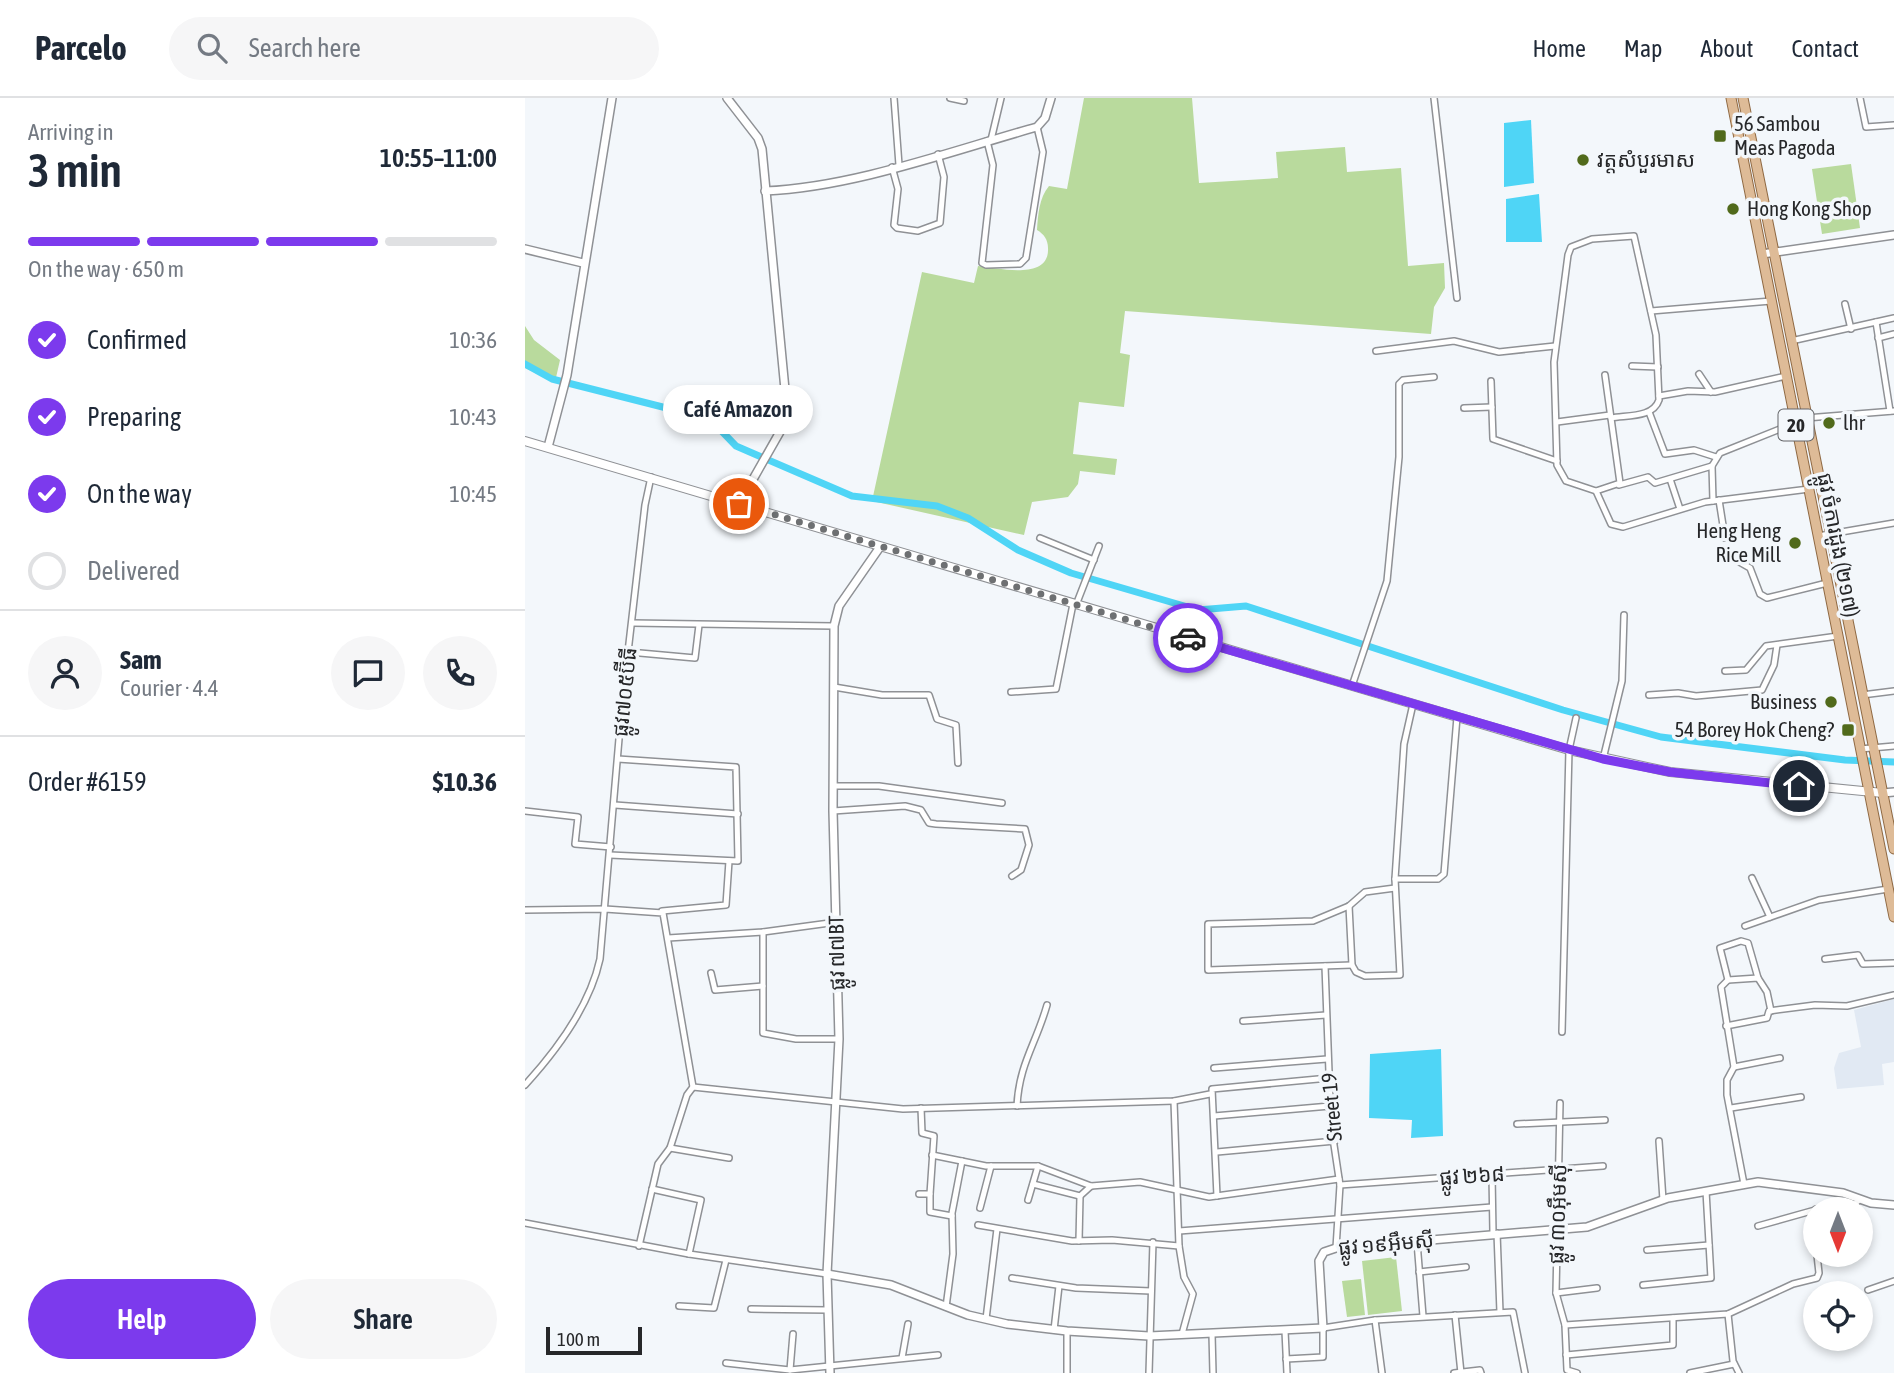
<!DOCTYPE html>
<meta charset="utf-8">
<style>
:root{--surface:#fff;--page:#f6f6f7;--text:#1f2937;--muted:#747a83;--line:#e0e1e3;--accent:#7c3aed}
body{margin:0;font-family:"Asap Condensed","Noto Sans Khmer",sans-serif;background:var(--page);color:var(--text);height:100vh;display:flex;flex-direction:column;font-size:26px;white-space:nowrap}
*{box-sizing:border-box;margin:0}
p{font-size:23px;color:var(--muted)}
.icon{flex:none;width:38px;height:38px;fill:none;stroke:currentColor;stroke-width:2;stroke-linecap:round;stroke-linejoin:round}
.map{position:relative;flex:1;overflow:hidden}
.panel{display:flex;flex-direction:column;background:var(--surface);width:525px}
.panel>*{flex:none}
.needle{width:46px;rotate:180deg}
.controls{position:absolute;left:1278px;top:1099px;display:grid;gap:14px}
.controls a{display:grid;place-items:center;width:70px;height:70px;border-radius:50%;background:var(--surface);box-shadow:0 4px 10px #0003;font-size:35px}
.scale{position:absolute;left:21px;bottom:18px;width:96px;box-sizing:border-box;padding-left:7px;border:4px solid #262729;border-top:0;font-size:19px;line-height:24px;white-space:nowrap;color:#262729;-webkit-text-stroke:5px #f3f7fb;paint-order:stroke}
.pin{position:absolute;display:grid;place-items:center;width:60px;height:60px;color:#fff;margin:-30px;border:4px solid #fff;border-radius:50%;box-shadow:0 2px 7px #0007}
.courier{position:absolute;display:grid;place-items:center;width:70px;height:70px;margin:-35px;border:5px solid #7c3aed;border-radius:50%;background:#fff;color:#222;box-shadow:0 2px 9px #0007}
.bubble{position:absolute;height:49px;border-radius:24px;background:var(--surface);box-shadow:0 4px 10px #0003;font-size:23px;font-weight:600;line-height:49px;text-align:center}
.headline em{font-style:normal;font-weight:600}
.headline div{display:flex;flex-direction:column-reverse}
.headline{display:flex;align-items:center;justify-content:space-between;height:119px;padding:0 28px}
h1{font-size:46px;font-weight:600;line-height:52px}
.bar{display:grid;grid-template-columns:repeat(4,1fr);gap:10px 7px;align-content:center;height:84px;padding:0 28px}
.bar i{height:9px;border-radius:5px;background:var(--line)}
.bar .current{background:var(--accent)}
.bar p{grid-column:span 4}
.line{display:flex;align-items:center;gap:18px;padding:0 28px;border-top:2px solid var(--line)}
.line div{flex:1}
.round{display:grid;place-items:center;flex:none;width:74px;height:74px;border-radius:37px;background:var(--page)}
ol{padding:0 28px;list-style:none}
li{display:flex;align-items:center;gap:21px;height:77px}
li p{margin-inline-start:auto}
li .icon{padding:7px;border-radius:50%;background:var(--accent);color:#fff;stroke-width:4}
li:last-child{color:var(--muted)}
li i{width:38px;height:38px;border:4px solid var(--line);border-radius:50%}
.button{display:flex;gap:14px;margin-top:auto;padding:14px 28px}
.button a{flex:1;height:80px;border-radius:42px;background:var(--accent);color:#fff;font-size:28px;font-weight:600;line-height:80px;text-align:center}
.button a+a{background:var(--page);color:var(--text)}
header{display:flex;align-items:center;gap:42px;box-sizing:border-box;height:98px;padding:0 35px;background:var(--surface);border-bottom:2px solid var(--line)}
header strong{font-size:33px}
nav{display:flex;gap:38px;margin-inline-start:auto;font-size:24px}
.search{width:490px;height:63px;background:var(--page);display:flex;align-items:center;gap:18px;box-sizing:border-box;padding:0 24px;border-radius:38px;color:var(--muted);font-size:26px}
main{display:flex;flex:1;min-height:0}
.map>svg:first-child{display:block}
</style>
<header>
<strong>Parcelo</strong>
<div class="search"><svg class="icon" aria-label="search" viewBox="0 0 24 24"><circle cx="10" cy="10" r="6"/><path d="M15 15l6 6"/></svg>Search here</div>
<nav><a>Home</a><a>Map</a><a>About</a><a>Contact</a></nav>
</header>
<main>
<section class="panel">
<div class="headline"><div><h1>3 min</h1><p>Arriving in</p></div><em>10:55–11:00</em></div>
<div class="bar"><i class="current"></i><i class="current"></i><i class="current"></i><i></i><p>On the way · 650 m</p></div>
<ol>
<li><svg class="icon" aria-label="check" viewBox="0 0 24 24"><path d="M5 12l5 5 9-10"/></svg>Confirmed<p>10:36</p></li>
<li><svg class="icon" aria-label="check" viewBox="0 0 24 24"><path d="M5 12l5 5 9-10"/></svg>Preparing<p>10:43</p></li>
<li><svg class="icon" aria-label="check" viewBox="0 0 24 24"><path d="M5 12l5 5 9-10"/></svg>On the way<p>10:45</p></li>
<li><i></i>Delivered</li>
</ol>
<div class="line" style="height:126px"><a class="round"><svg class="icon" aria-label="person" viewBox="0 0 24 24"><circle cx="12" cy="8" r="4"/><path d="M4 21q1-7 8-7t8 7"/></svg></a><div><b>Sam</b><p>Courier · 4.4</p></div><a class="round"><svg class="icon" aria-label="chat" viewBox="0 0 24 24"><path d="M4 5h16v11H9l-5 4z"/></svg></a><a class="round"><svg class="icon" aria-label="phone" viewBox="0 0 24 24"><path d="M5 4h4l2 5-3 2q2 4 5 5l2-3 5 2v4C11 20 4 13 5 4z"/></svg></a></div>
<div class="line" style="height:91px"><div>Order #6159</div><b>$10.36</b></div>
<div class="button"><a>Help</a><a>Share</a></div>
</section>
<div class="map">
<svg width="1369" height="1275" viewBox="0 0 1369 1275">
<rect width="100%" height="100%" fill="#f3f7fb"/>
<polygon fill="#e1e9f3" points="1369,901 1369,964 1357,966 1359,987 1312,991 1309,970 1314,955 1336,949 1329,912"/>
<g fill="#b9da9d">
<path d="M559,0H667L674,85L753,80L751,54L820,49L822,74L876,70L883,168L919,165L920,190L909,209L906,236L600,213L595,255L605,257L599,309L554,304L548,356L592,361L590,377L555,373L553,386L543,399L507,404L499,437L347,403L397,174L449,185L453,168C473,170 525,183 523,150C523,142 519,136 512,132C513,117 514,100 524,88L542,91Z"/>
<polygon points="1326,66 1335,130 1297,136 1287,71"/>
<polygon points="0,228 9,242 35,262 30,284 0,270"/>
<polygon points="871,1159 877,1213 843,1217 837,1163"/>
<polygon points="836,1181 840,1217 822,1219 817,1183"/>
</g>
<g fill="#4fd5f6">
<polygon points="1006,22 1009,85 979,89 979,25"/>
<polygon points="1014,96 1017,144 981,144 981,101"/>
<polygon points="916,951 918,1038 886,1040 887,1022 844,1020 845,956"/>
</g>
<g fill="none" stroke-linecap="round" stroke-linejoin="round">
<polyline stroke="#4fd5f6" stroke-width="7" points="0,266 27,281 185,321 211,348 327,398 412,408 443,420 493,452 546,475 673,512 721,508 1038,612 1136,639 1320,662 1369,664"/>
<defs>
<g id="minor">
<polyline points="369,0 374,67"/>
<polyline points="425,0 439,3"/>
<polyline points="909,0 932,200"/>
<polyline points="1335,0 1341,29 1369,27"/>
<polyline points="466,42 476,0"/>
<polyline points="462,43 468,67 457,165 461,167 495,166 501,160 518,54 512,29"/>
<polyline points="367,69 373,91 369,127 372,130 393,133 415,125 419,79 413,56"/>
<polyline points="1320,206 1326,231"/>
<polyline points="1126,213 1246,203"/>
<polyline points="1351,224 1369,220"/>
<polyline points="1353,240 1369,236"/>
<polyline points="1266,243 1351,224 1365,313"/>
<polyline points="851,253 929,243 974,254 1030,248"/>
<polyline points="1107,268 1133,269"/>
<polyline points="1174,276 1186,294"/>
<polyline points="966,283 968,341 1032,363"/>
<polyline points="1134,298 1163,293 1190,294 1261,278"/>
<polyline points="939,310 967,309"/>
<polyline points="1124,314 1140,356 1169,352 1191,359"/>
<path d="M1086,320C1102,317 1128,320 1134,302L1131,237L1109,138L1067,141L1046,149L1043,157L1029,264L1032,367L1041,383L1071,393L1086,426L1098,429L1180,404L1284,391"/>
<polyline points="1281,320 1369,313"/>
<polyline points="1032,324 1085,317"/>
<polyline points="1145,381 1155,411"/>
<polyline points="1094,387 1123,379 1130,385 1187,368"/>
<polyline points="1071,393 1095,385 1080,277"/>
<polyline points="1194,402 1200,440"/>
<polyline points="1188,403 1187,368 1195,355 1270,325"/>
<polyline points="1293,438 1369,425"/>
<polyline points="515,440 569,462"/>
<polyline points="1204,458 1225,470 1235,496 1242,500 1302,485"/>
<polyline points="551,507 574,448"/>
<polyline points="107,525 309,528"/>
<polyline points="104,554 170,560 174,527"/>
<polyline points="1200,573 1221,572 1241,548 1313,538"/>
<polyline points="827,588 862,483 874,359 874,286 878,282 909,279"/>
<polyline points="309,589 357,597 404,597 412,621 431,627 433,665"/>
<polyline points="486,594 531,591 548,506"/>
<polyline points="1124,597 1153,595 1171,598 1237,592 1249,567 1252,547"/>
<polyline points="1337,597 1369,593"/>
<polyline points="1335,651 1369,648"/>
<polyline points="1078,661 1097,583 1099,517"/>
<polyline points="308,688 354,688 477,705"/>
<polyline points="90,707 213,716"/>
<polyline points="0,713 53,719 50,746 86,749"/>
<polyline points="308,713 380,708 396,712 404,725 411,726 500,731 504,747 496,772 487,778"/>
<polyline points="85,757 213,763 211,669 93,661"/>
<polyline points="1227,780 1245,819"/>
<polyline points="870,781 913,781 919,776 932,619"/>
<polyline points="824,808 827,867 831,874 840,878 875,877 870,781 879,646 888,606"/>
<polyline points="0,812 80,811 138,815 168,989 162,997 145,1050 133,1066 114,1148"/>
<polyline points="137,813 201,807 204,763"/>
<polyline points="1220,828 1294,802 1363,791"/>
<polyline points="238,834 238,935 271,941 314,941"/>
<polyline points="143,840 238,834 312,824"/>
<polyline points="1300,861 1333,857 1338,866 1369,865"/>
<polyline points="827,867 683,872 683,826 788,823 824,808 840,794 870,790"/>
<polyline points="800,868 806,1027 815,1087 811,1150"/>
<polyline points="186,875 190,892 238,888"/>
<polyline points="1203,882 1195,850 1216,843 1223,845 1233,880"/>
<polyline points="718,923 801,917"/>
<polyline points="1201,928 1242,920 1244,913 1290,907 1322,908 1369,897"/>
<polyline points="1037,934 1044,652 1051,620"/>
<polyline points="1209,969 1255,960"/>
<polyline points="689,970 802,961"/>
<path d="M0,987C32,952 65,907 75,861L97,606L120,407L126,379"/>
<polyline points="168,989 378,1011 649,1003 685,996"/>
<polyline points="649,1003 654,1148 659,1179 668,1196 657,1236"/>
<polyline points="1035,1005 1031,1195 1040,1227 1042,1272 1052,1275"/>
<path d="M492,1008C494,966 511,946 522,907"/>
<polyline points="396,1010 397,1035 409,1038 405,1096"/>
<polyline points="1206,1010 1276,999"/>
<polyline points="689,1018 805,1008"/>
<polyline points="992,1026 1080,1022"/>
<polyline points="1134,1043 1138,1102"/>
<polyline points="145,1050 204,1060"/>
<polyline points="692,1054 810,1043"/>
<polyline points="407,1057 461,1068 513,1068 566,1088"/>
<polyline points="967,1077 968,1135"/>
<polyline points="508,1086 555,1098 566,1088 615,1084 684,1099 814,1081"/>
<polyline points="1219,1086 1202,997 1202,982 1209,969 1196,889 1203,882 1233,880 1242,894 1246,913"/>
<polyline points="815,1087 1078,1068"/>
<polyline points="127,1091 176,1102 164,1156"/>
<polyline points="394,1096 405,1096 405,1114 427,1118"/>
<polyline points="692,1098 687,991 804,980"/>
<polyline points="503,1102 513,1068"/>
<polyline points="455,1110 466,1068"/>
<polyline points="1291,1111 1328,1108 1334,1102"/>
<polyline points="1286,1115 1290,1143"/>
<polyline points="0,1125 164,1156 302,1176"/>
<polyline points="453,1127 547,1143 587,1142 654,1148"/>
<polyline points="1233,1128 1290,1112"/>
<polyline points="654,1133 967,1109"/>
<polyline points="972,1135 975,1214"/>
<polyline points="554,1143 555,1098"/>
<polyline points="892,1144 898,1218"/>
<polyline points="1122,1152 1184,1147"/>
<polyline points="894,1174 941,1169"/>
<polyline points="487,1180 551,1190 626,1193"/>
<polyline points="1118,1187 1186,1180 1181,1093"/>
<polyline points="1343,1192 1369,1183"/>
<polyline points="1031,1195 1072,1190"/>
<polyline points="154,1208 189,1210 201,1162"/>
<polyline points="421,1209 428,1156 427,1115 437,1063"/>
<polyline points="226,1211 303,1212"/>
<polyline points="1203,1216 1208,1263 1214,1275"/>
<polyline points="930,1217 936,1275"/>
<polyline points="461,1221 472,1131"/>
<polyline points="850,1222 857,1275"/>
<polyline points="1040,1227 1203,1216 1268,1186 1292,1180 1294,1175 1292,1157"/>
<polyline points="529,1232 534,1188"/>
<polyline points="542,1233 542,1275"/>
<polyline points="760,1233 762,1275"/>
<polyline points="687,1236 688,1275"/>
<polyline points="1041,1257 1148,1247 1148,1220"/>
<polyline points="377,1260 383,1226"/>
<polyline points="761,1261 798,1259 798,1230 850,1222 988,1214 1000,1275"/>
<polyline points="201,1265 265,1272 413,1257"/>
<polyline points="265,1272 268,1236"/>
<polyline points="624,1275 628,1144"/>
<polyline points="929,1275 955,1272 956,1275"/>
<polyline points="1165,1275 1209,1266"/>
</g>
<g id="tertiary">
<polyline points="202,0 233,40 237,51 261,302 256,332 214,406"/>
<path d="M240,93C329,89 426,53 512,29L520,20L526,0"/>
<polyline points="0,151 58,165"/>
<polyline points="1237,156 1369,137"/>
<polyline points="23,349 42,277 87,0"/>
<polyline points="1358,695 1369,694"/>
<polyline points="302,1176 366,1187 443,1217 482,1226 542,1233 624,1238 798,1230 794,1163 799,1154 811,1150 1062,1129 1143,1100 1233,1084 1318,1095 1346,1105 1369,1107"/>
<polyline points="305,1275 302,1176 314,941 308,713 309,528 314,508 355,449"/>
</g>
<polyline id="secondary" points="0,343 1044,652 1145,674 1358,695"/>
<g id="primary">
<polyline points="1206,0 1369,819"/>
<polyline points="1218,0 1369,751"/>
</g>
</defs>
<use href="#minor" stroke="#8f9195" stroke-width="8"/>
<use href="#tertiary" stroke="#8f9195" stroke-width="10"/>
<use href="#secondary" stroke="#8f9195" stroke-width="10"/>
<use href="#primary" stroke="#8f6943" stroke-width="11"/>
<use href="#minor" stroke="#fff" stroke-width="5"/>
<use href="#tertiary" stroke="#fff" stroke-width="7"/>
<use href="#secondary" stroke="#fff" stroke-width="8"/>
<use href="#primary" stroke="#debb97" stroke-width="9"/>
</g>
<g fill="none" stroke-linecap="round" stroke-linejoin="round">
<polyline stroke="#6e7072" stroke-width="7" stroke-dasharray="0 12.6" points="214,406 663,540"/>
<polyline stroke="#7c3aed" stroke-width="9" points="663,540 1078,661 1145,674 1274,688"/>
</g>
<g fill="#516a1b" stroke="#f3f7fb" stroke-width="2.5">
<rect x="1188" y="31" width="14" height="14" rx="3.5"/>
<circle cx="1058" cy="62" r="7"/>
<circle cx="1208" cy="111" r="7"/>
<circle cx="1304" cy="325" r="7"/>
<circle cx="1270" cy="445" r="7"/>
<circle cx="1306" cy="604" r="7"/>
<rect x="1316" y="625" width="14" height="14" rx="3.5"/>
</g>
<g text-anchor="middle" stroke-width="7" stroke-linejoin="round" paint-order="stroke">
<rect fill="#f3f7fb" stroke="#646568" stroke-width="2" x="1253.5" y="311.5" width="35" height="31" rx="5"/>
<g font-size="19" font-weight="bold" fill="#262729">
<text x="1271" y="334">20</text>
</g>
<g font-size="21" fill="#262729" stroke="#f3f7fb" text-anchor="start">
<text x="1209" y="33">56 Sambou<tspan x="1209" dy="24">Meas Pagoda</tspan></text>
<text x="1072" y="69">វត្តសំបួរមាស</text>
<text x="1222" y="118">Hong Kong Shop</text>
<text x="1318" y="332">lhr</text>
<text x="1256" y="440" text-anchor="end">Heng Heng<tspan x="1256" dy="24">Rice Mill</tspan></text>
<text x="1292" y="611" text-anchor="end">Business</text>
<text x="1309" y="639" text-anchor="end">54 Borey Hok Cheng?</text>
</g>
<g font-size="21" fill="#262729" stroke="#f3f7fb">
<text transform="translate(1313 447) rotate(79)" y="7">ផ្លូវ ចំការដូង (២១៧)</text>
<text transform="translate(100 594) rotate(-84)" y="7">ផ្លូវ៧០៥ប៊ីធី</text>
<text transform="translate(312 855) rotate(-91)" y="7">ផ្លូវ ៧៧BT</text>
<text transform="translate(807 1009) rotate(-95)" y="7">Street 19</text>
<text transform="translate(947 1078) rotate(-4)" y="7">ផ្លូវ ២៦៨</text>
<text transform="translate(1033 1116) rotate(-88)" y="7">ផ្លូវ ៣០អ៊ឹមស៊ី</text>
<text transform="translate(861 1146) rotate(-5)" y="7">ផ្លូវ ១៩អ៊ឹមស៊ី</text>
</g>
</g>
</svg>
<div class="controls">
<a><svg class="needle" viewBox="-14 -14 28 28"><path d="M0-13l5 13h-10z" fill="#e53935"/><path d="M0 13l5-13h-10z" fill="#747a83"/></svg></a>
<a><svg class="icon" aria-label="locate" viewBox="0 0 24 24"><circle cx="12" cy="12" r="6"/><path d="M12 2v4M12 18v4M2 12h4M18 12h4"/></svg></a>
</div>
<div class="scale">100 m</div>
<div class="pin" style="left:214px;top:406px;background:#ea580c"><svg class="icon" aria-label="bag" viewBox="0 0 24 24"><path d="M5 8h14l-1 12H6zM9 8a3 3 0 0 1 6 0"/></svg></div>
<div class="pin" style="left:1274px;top:688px;background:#1f2937"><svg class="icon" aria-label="home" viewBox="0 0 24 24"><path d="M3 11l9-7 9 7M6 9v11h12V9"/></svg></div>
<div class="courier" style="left:663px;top:540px"><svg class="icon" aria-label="car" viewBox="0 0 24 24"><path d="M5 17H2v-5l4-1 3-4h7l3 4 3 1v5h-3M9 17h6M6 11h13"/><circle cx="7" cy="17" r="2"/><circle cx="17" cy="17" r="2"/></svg></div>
<div class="bubble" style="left:138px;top:287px;width:150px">Café Amazon</div>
</div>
</main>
